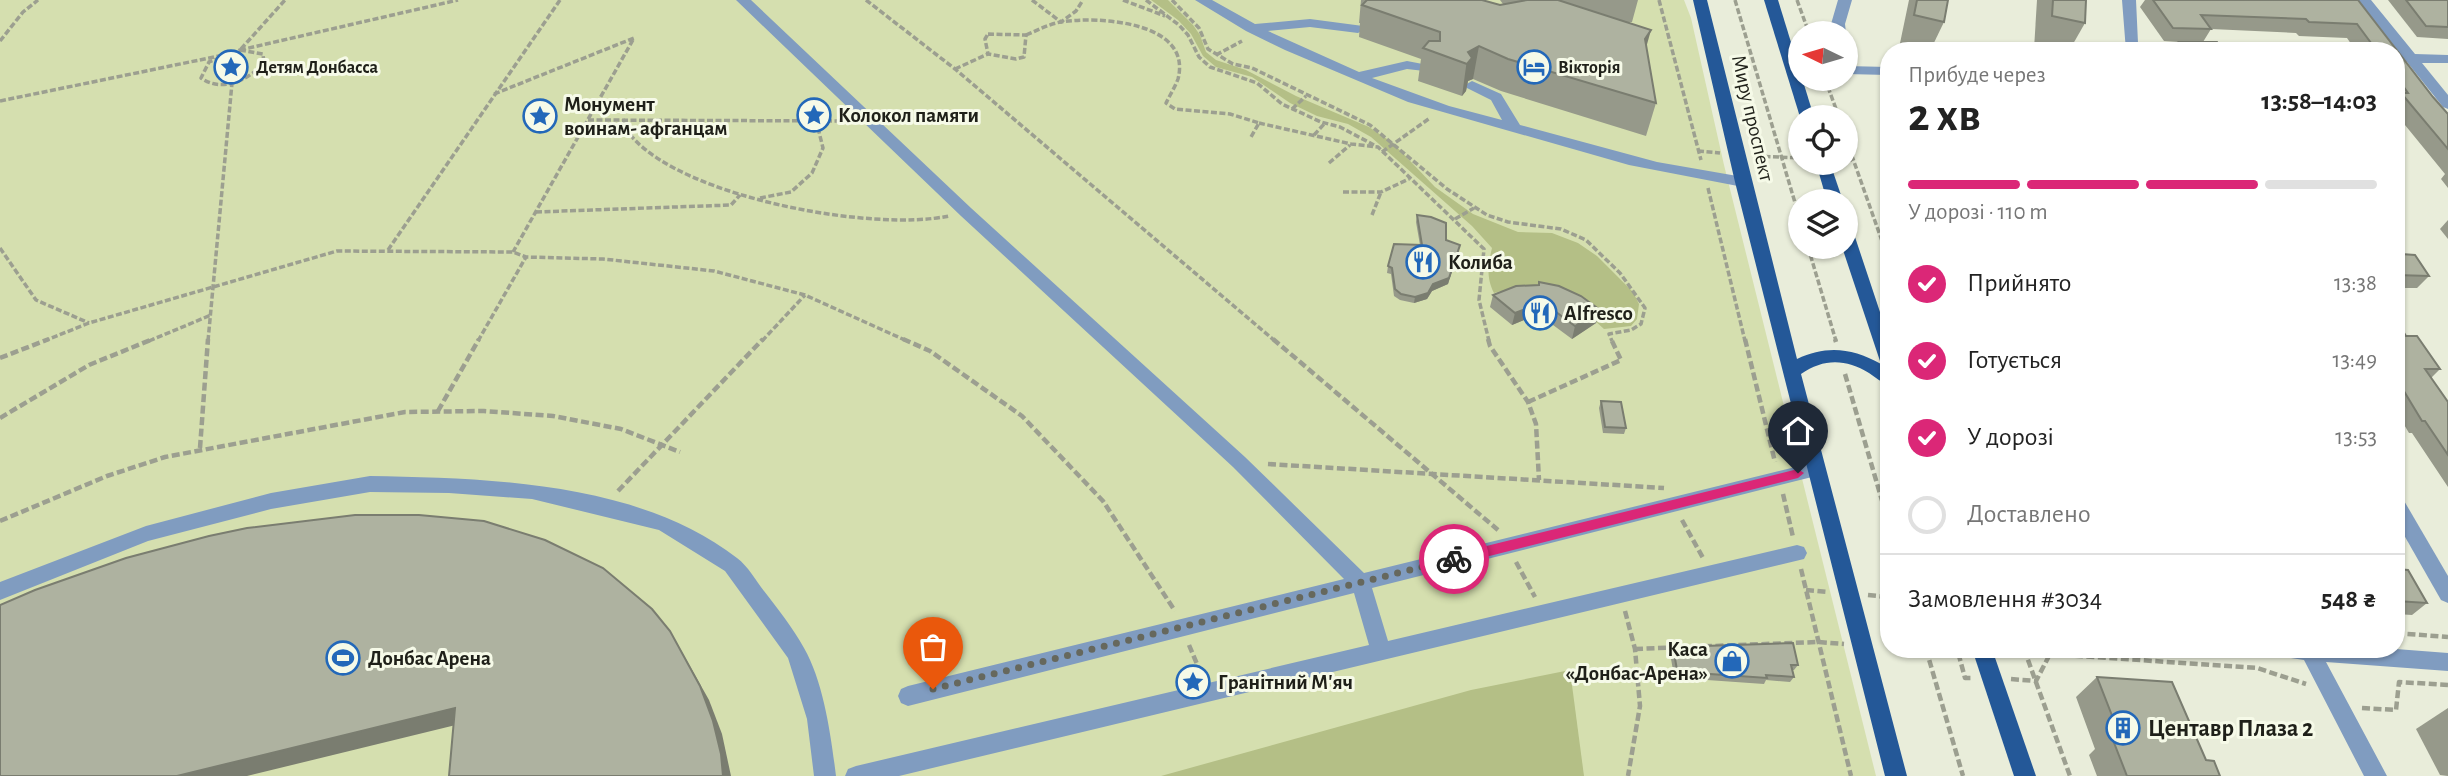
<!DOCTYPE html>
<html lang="uk">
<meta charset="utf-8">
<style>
:root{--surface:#fff;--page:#f6f6f6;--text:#222;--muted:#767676;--line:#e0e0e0;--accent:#db2777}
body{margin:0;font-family:"Alegreya Sans",sans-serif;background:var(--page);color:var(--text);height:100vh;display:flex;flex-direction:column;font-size:26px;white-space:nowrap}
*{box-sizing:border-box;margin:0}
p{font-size:23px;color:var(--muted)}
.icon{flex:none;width:38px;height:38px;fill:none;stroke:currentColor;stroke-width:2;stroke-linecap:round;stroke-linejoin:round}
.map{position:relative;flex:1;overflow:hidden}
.sheet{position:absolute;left:1880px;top:42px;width:525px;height:616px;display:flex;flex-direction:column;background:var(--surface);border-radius:28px;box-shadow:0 2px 5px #0004}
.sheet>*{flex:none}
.needle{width:46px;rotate:275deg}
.fabs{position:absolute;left:1788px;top:21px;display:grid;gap:14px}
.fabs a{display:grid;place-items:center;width:70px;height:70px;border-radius:50%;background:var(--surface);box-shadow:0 2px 5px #0004;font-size:35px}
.pin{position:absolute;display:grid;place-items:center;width:60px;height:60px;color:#fff;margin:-72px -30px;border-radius:50% 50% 50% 0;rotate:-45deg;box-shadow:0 0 7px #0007}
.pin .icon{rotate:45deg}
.courier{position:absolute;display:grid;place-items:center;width:70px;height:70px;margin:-35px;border:5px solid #db2777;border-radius:50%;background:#fff;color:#222;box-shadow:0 2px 9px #0007}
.overview em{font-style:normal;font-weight:700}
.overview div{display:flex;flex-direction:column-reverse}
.overview{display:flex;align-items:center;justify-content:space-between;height:119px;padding:0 28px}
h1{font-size:46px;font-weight:700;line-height:52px}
.bar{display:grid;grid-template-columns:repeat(4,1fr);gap:10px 7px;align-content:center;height:84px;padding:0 28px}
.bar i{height:9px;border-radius:5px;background:var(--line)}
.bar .current{background:var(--accent)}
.bar p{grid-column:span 4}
.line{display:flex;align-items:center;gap:18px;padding:0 28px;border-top:2px solid var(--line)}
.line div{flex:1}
ol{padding:0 28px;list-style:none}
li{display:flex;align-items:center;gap:21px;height:77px}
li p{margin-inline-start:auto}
li .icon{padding:7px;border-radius:50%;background:var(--accent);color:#fff;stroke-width:4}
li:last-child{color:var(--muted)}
li i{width:38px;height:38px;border:4px solid var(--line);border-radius:50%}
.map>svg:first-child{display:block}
</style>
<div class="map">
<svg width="2448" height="776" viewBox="0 0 2448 776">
<rect width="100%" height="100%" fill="#e9edda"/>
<polygon fill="#d5dfaf" points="0,0 1684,0 1691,18 1724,165 1876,776 0,776"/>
<g fill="#b4bf86">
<path d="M1151,0H1168L1193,25L1200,35L1206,52L1216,60L1246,70L1296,96L1369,127L1393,143L1435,187L1473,214L1518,232L1552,233L1578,243L1597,256L1633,292L1639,304L1637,319L1631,326L1604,329L1593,319L1504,296L1501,291L1494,293C1486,277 1488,265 1492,248L1472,226L1371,137L1348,124L1317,116L1290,103L1252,77L1216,67L1203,56L1191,34L1178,20Z"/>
<polygon points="1570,670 1584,776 1161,776 1471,690"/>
</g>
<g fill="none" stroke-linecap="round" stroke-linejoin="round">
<g stroke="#9c9f90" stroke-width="3.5" stroke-dasharray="6 2.5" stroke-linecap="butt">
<polyline points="866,0 955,69 1275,341"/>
<polyline points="1032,0 1061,22 1076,11 1083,0"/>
<polyline points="1123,0 1165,16"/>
<polyline points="1146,0 1179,25 1188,35 1199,57 1210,67 1257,83 1282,104 1321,122 1340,127 1374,145"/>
<polyline points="1172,0 1199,28 1208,49 1233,64 1252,68 1370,125 1447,189 1487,215 1508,222 1561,229 1586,240 1620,273 1645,308 1641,324 1631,330 1609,334 1612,341"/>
<polyline points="1659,0 1701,160"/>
<polyline points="1735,0 1801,223"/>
<polyline points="1797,0 1809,33"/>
<polygon points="988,34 1026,35 1024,57 1016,59 988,54 985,39"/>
<path d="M1026,35C1038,30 1049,24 1061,22C1097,16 1193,21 1178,79C1175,87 1170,95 1166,103L1175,109L1230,114L1259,123L1251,137"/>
<polyline points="0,41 23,12 38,0"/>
<polyline points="241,49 285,0"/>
<polyline points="240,50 458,0"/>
<path d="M240,50L263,54L264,64C247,80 222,93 201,78L209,62Z"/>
<polyline points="1216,55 1242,41"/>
<polyline points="955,69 988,54"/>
<polyline points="1825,79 1839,117"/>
<polyline points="494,94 634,38 513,252"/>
<polyline points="0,101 219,56"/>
<polyline points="1292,109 1306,96"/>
<path d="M623,119C626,125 629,133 633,138C687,198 872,232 949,216"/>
<polyline points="588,120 846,121"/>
<polyline points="1259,123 1351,144 1378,147 1484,249 1479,300 1489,341"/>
<polyline points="1314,135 1325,123"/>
<polyline points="1846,139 1888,258"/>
<polyline points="1698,151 1720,153"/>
<polyline points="1382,152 1430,118"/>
<polyline points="1756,156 1801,158"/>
<polyline points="1846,160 1854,160"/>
<polyline points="1329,163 1350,145"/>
<polyline points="1708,188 1745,341"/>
<polyline points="1343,192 1381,192 1409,179"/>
<polyline points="760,198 791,192 812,173 823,148 816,120"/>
<polyline points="536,212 731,205 740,195"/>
<polyline points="1372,215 1381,192"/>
<polyline points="1455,219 1474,208"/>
<polyline points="1808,247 1836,341"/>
<polyline points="0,248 36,300 89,323"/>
<polyline points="388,250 560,0"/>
<polyline points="44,341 89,323 337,251 513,252 526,257 603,259 714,271 805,295 907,341"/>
<polyline points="149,341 211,315"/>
<polyline points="208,341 232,83"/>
<polyline points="478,341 526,257"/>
<polyline points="762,341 805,295"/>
</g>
<g stroke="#9c9f90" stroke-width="4.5" stroke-dasharray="8 3.5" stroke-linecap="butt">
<polyline points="903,339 930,351 1022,416 1103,501 1175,611"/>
<polyline points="1273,339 1498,530"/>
<polyline points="1488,339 1490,346 1528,402 1536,424 1539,480"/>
<polyline points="1745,339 1775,462"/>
<polyline points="1835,339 1836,342"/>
<polyline points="0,358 49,339"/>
<polyline points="1845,374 1888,521"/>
<polyline points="1528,402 1621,360 1611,339"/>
<polyline points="438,411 479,339"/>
<polyline points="0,418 89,365 153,339"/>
<polyline points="200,448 208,339"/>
<polyline points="1268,464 1664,488"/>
<polyline points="618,491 763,339"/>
<polyline points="1783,494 1793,537"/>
<polyline points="1682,520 1703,558"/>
<polyline points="0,521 107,476 165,457 405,412 484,411 553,416 621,429 680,452"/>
<polyline points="1516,562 1535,597"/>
<polyline points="1801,569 1851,776"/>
<polyline points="1806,590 1828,592"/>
<polyline points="1868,595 1888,597"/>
<polyline points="1625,611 1635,649 1640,706 1628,776"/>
<polyline points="2396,633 2448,637"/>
<polyline points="1189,645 1202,676"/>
<polyline points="1635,649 1818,642 1844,644"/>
<polyline points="1925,649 1958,652 1965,678 1971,678"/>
<polyline points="1926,649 1963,776"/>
<polyline points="2024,649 2070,776"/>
<polyline points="2011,679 2036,681 2050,654 2257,668 2306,684"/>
<polyline points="2362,708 2396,710 2399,682 2448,685"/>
</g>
<g fill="#809cc0" fill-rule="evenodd">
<polygon points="736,0 751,0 971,208 1245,457 1364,573 1816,462 1823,464 1825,469 1823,474 1816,476 1372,588 1388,641 1797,545 1804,547 1807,553 1804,559 899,776 845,776 848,769 856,766 1369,645 1354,593 908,706 901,703 898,696 901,689 908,686 1344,579 1233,467 961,216"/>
<polygon points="1195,0 1212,0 1255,24 1310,19 1363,26 1365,29 1358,33 1310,27 1268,31 1359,72 1407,61 1433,66 1433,72 1407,69 1372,78 1449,106 1502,120 1491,100 1467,88 1465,85 1472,81 1501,94 1520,125 1657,162 1743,177 1751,182 1743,187 1629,165 1408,102 1285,50 1246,31"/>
<polygon points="1838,0 1852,0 1845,24 1846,33 1832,33 1831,24"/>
<polygon points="2122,0 2136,0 2138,43 2234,47 2241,51 2126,51"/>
<polygon points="2357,0 2371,0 2415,54 2448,55 2448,63 2422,63 2448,95 2448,109 2443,107 2407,62 2401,61 2401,55"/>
<polygon points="1989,46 1997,51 1982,50"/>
<polygon points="1846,66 1888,67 1888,75 1846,74"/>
<path d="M370,476C489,478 639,482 737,558C748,566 756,581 764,591C778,609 793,628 804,648C824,683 831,736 836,776H814L807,719L788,658L725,571L659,530L532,499L449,493L370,492L271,509L148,541L0,600V582L146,526L271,493Z"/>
<polygon points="2396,496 2403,499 2448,576 2448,603 2441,600 2396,521"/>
<polygon points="2268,649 2396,649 2448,653 2448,671 2326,662 2387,776 2364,776 2304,660 2271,655"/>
</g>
<g fill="#245898" fill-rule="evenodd">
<path d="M1693,0H1707L1797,359C1827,345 1852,348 1881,364L1842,247H1846V229L1854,234L1888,336V367L1884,366L1888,369V385C1881,382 1876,378 1869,373C1846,359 1824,358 1801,374L1907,776H1885L1735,182Z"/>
<polygon points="1764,0 1778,0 1814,117 1800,117"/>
<polygon points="1816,163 1830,163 1843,201 1827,201"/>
<polygon points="1972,649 1992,649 2036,776 2014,776"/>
</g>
</g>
<g fill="#96998a">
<polygon points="1361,0 1482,0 1500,5 1503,4 1500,0 1638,0 1632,22 1626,22 1646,47 1656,103 1646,136 1501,91 1473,79 1468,81 1466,91 1462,96 1418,81 1421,59 1359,37 1360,23 1359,23"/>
<polygon points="1909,0 1948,0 1944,22 1930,51 1911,51 1899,48"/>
<polygon points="2037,0 2086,0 2085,23 2069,51 2043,51 2034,49"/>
<polygon points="2145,0 2358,0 2433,97 2448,114 2448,188 2441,179 2445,174 2396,114 2396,51 2356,51 2347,38 2299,36 2296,33 2211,29 2203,42 2223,51 2173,51 2179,42 2164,41 2140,7"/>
<polygon points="2388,0 2448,0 2448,39 2417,37"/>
<polygon points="1417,215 1446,240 1460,245 1448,284 1432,291 1427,299 1414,303 1400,300 1394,296 1391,274 1387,273 1388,266 1420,245 1416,222"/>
<polygon points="2448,220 2448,239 2440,229"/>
<polygon points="2396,247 2401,254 2429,276 2417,288 2396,288"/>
<polygon points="1539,282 1600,310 1596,323 1572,339 1553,325 1536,321 1524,320 1512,325 1490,307 1493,295 1538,285"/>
<polygon points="2396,320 2406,336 2440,369 2431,378 2448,402 2448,487 2412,433 2409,433 2396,411"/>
<polygon points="1601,401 1626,428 1624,434 1603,433 1599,408"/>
<polygon points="2396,569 2427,603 2412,615 2396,614"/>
<polygon points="1673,647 1798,665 1794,670 1792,670 1794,677 1790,682 1766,680 1764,684 1693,679 1693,676 1674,676 1670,653"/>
<polygon points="2097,677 2206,760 2220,776 2097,776 2089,755 2095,749 2076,697"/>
<polygon points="2448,708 2448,776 2440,775 2416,729"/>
</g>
<g fill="#7a7d70">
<polygon points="1651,30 1642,62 1645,39"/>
<polygon points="1479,46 1473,79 1468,81 1466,91 1462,96 1468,52"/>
<polygon points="1460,245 1448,284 1432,291 1427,299 1414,303 1415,297"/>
<polygon points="1528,308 1524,320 1512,325 1515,313"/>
<polygon points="1600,310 1596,323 1572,339 1575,326"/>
<polygon points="670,631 709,700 722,734 731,776 723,776"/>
<polygon points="455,708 468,722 247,776 177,776"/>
</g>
<g fill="#aeb2a0" stroke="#7a7d70" stroke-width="2">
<polygon points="1367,0 1482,0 1500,5 1527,0 1558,0 1651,30 1645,39 1656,103 1508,59 1479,46 1468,52 1472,58 1467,64 1423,48 1429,41 1440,41 1440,32 1362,5"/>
<polygon points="1917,0 1948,0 1944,22 1914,15"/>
<polygon points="2053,0 2086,0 2085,23 2052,16"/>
<polygon points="2153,0 2358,0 2433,97 2448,114 2448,149 2401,93 2408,93 2396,76 2396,51 2377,51 2357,24 2309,22 2306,19 2201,15 2211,29 2173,28"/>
<polygon points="2406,0 2448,0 2448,27 2426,26"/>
<polygon points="2179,42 2217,42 2223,51 2185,51"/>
<polygon points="1954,46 1984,50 1984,51 1955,51"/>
<polygon points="1417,215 1431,217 1446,223 1446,240 1460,245 1449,278 1433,284 1428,293 1415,297 1401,294 1395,289 1392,268 1388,266 1394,244 1422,245"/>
<polygon points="2396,247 2401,254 2415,255 2429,276 2396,275"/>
<polygon points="1539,282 1559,286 1581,296 1600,310 1575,326 1556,312 1539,308 1528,308 1515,313 1493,295 1516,286 1539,285"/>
<polygon points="2396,320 2406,336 2417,336 2440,369 2425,369 2448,402 2448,455 2425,421 2422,421 2396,378"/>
<polygon points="1601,401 1621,402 1626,428 1605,427"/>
<polygon points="355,515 419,515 484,521 545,540 603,568 652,609 670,631 700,686 713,721 721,754 723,776 449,776 455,708 177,776 0,776 0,605 35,590 126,558 209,536 247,528"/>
<polygon points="2396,569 2408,570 2427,603 2396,601"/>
<polygon points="1793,643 1798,665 1791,665 1794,677 1766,675 1767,678 1696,673 1696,671 1677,670 1673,647"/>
<polygon points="2097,677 2172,682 2206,760 2214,761 2220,776 2127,776 2111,735 2120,736"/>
</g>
<polygon fill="#db2777" points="1798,469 1804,473 1798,478 1454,565 1447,559 1454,554"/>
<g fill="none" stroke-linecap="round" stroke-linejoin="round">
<polyline stroke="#66685d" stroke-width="7" stroke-dasharray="0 12.6" points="933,689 1454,559"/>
</g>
<defs>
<symbol id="sight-ring" viewBox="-11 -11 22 22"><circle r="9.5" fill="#f6fae8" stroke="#2368b9" stroke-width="1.5"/><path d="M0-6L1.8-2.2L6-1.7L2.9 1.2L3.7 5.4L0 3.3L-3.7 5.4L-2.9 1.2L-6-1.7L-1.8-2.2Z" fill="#2368b9"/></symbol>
<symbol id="hotel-ring" viewBox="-11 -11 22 22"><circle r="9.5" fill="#f6fae8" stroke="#2368b9" stroke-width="1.5"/><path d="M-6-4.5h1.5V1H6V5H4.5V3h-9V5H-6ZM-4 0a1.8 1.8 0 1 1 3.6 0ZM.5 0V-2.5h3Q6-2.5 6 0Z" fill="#2368b9"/></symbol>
<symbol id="restaurant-ring" viewBox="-11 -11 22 22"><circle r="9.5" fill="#f6fae8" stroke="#2368b9" stroke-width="1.5"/><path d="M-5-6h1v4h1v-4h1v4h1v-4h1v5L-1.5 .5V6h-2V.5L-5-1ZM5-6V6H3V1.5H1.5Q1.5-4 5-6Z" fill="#2368b9"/></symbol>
<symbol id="stadium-ring" viewBox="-11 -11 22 22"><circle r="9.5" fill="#f6fae8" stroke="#2368b9" stroke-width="1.5"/><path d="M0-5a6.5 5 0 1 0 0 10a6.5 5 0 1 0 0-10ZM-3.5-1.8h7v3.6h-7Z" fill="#2368b9"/></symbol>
<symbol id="shop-ring" viewBox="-11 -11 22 22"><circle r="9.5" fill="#f6fae8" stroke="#2368b9" stroke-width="1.5"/><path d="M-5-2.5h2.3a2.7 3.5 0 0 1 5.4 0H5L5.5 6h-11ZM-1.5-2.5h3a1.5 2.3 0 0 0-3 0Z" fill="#2368b9"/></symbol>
<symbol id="building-ring" viewBox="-11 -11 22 22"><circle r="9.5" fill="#f6fae8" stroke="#2368b9" stroke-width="1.5"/><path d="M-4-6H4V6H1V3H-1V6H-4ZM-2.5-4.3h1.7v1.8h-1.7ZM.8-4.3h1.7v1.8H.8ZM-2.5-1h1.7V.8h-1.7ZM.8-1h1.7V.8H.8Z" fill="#2368b9"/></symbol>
</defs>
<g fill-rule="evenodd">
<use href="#sight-ring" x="212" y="48" width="38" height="38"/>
<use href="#hotel-ring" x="1515" y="48" width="38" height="38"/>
<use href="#sight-ring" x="795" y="96" width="38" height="38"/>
<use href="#sight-ring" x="521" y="97" width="38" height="38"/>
<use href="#restaurant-ring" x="1404" y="243" width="38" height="38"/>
<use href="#restaurant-ring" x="1521" y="294" width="38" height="38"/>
<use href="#stadium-ring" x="324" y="639" width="38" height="38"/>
<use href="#shop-ring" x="1713" y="642" width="38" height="38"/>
<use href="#sight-ring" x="1174" y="663" width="38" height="38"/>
<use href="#building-ring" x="2104" y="709" width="38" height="38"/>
</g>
<g text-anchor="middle" stroke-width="6" stroke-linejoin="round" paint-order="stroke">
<g font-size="18" font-weight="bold" fill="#1f2019" stroke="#f6fae8" text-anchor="start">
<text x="256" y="73">Детям Донбасса</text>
<text x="1558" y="73">Вікторія</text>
</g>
<g font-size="21" font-weight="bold" fill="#1f2019" stroke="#f6fae8" text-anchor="start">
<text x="564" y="111">Монумент<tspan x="564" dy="24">воинам- афганцам</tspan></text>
<text x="838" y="122">Колокол памяти</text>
<text x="1448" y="269">Колиба</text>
<text x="1564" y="320">Alfresco</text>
<text x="1708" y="656" text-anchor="end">Каса<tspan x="1708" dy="24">«Донбас-Арена»</tspan></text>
<text x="368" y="665">Донбас Арена</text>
<text x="1218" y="689">Гранітний М'яч</text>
</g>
<g font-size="21" fill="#1f2019" stroke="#f6fae8">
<text transform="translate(1753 118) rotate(77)" y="7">Миру проспект</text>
</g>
<g font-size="24" font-weight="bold" fill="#1f2019" stroke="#f6fae8" text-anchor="start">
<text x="2148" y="736">Центавр Плаза 2</text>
</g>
</g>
</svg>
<div class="fabs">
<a><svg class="needle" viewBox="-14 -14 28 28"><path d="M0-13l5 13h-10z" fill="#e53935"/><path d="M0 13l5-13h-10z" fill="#767676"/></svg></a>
<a><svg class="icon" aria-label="locate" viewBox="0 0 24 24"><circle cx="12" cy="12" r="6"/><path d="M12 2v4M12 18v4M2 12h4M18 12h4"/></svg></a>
<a><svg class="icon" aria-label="layers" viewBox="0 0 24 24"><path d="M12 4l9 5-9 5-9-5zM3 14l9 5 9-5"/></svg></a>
</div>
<div class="pin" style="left:933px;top:689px;background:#ea580c"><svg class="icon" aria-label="bag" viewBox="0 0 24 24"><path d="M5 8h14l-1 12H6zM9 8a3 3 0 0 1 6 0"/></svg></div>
<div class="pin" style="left:1798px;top:473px;background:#1f2937"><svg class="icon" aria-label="home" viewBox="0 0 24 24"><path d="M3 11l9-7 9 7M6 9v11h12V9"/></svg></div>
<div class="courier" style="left:1454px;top:559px"><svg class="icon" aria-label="bike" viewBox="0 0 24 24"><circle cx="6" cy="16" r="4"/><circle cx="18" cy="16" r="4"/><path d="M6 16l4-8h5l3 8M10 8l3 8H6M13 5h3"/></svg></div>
<section class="sheet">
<div class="overview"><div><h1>2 хв</h1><p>Прибуде через</p></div><em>13:58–14:03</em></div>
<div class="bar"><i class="current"></i><i class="current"></i><i class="current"></i><i></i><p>У дорозі · 110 m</p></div>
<ol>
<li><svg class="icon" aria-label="check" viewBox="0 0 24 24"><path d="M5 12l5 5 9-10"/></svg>Прийнято<p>13:38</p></li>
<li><svg class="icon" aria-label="check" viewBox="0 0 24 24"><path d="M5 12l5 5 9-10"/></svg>Готується<p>13:49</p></li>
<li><svg class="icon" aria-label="check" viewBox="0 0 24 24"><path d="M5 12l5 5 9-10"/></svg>У дорозі<p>13:53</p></li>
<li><i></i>Доставлено</li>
</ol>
<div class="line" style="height:91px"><div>Замовлення #3034</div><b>548 ₴</b></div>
</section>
</div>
